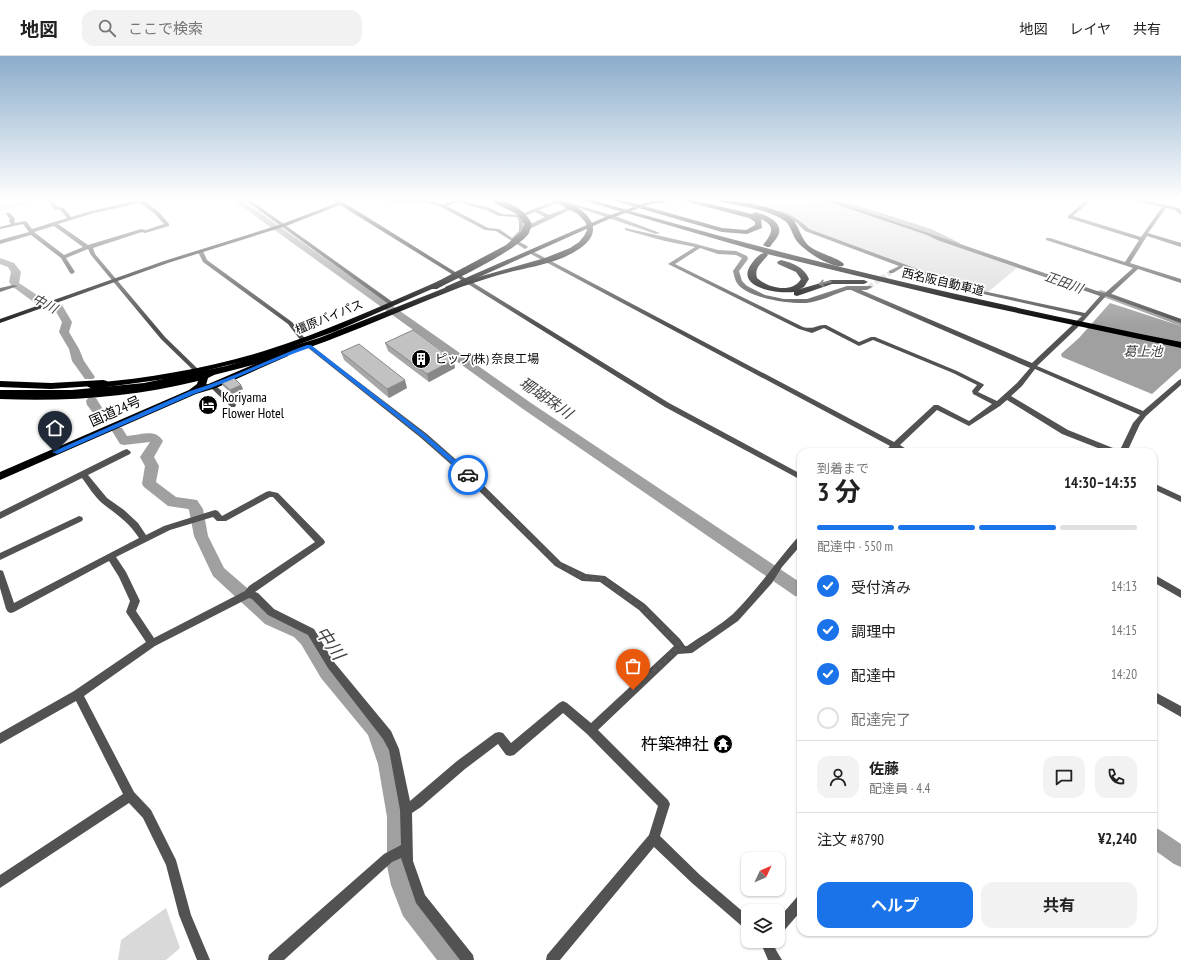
<!DOCTYPE html>
<html lang="ja">
<meta charset="utf-8">
<style>
:root{--surface:#fff;--page:#f2f2f2;--text:#222;--muted:#767676;--line:#e0e0e0;--accent:#1a73e8}
body{margin:0;font-family:"PT Sans Narrow","Noto Sans JP",sans-serif;background:var(--page);color:var(--text);height:100vh;display:flex;flex-direction:column;font-size:15px;white-space:nowrap}
*{box-sizing:border-box;margin:0}
p{font-size:13px;color:var(--muted)}
.icon{flex:none;width:22px;height:22px;fill:none;stroke:currentColor;stroke-width:2;stroke-linecap:round;stroke-linejoin:round}
.map{position:relative;flex:1;overflow:hidden}
.drawer{position:absolute;left:797px;top:392px;width:360px;height:488px;display:flex;flex-direction:column;background:var(--surface);border-radius:12px;box-shadow:0 1px 3px #0004}
.drawer>*{flex:none}
.needle{width:26px;rotate:46deg}
.tools{position:absolute;left:741px;top:796px;display:grid;gap:8px}
.tools a{display:grid;place-items:center;width:44px;height:44px;border-radius:8px;background:var(--surface);box-shadow:0 1px 3px #0004;font-size:20px}
.pin{position:absolute;display:grid;place-items:center;width:34px;height:34px;color:#fff;margin:-41px -17px;border-radius:50% 50% 50% 0;rotate:-45deg;box-shadow:0 0 4px #0007}
.pin .icon{rotate:45deg}
.courier{position:absolute;display:grid;place-items:center;width:40px;height:40px;margin:-20px;border:3px solid #1a73e8;border-radius:50%;background:#fff;color:#222;box-shadow:0 1px 5px #0007}
.summary em{font-style:normal;font-weight:700}
.summary div{display:flex;flex-direction:column-reverse}
.summary{display:flex;align-items:center;justify-content:space-between;height:68px;padding:0 20px}
h1{font-size:26px;font-weight:700;line-height:30px}
.bar{display:grid;grid-template-columns:repeat(4,1fr);gap:6px 4px;align-content:center;height:48px;padding:0 20px}
.bar i{height:5px;border-radius:3px;background:var(--line)}
.bar .selected{background:var(--accent)}
.bar p{grid-column:span 4}
.line{display:flex;align-items:center;gap:10px;padding:0 20px;border-top:1px solid var(--line)}
.line div{flex:1}
.round{display:grid;place-items:center;flex:none;width:42px;height:42px;border-radius:12px;background:var(--page)}
ol{padding:0 20px;list-style:none}
li{display:flex;align-items:center;gap:12px;height:44px}
li p{margin-inline-start:auto}
li .icon{padding:4px;border-radius:50%;background:var(--accent);color:#fff;stroke-width:4}
li:last-child{color:var(--muted)}
li i{width:22px;height:22px;border:2px solid var(--line);border-radius:50%}
.primary-button{display:flex;gap:8px;margin-top:auto;padding:8px 20px}
.primary-button a{flex:1;height:46px;border-radius:12px;background:var(--accent);color:#fff;font-size:16px;font-weight:700;line-height:46px;text-align:center}
.primary-button a+a{background:var(--page);color:var(--text)}
header{display:flex;align-items:center;gap:24px;box-sizing:border-box;height:56px;padding:0 20px;background:var(--surface);border-bottom:1px solid var(--line)}
header strong{font-size:19px}
nav{display:flex;gap:22px;margin-inline-start:auto;font-size:14px}
.search{width:280px;height:36px;background:var(--page);display:flex;align-items:center;gap:10px;box-sizing:border-box;padding:0 14px;border-radius:12px;color:var(--muted);font-size:15px}
.map>svg:first-child{display:block}
</style>
<header>
<strong>地図</strong>
<div class="search"><svg class="icon" aria-label="search" viewBox="0 0 24 24"><circle cx="10" cy="10" r="6"/><path d="M15 15l6 6"/></svg>ここで検索</div>
<nav><a>地図</a><a>レイヤ</a><a>共有</a></nav>
</header>
<div class="map">
<svg width="1181" height="904" viewBox="0 0 1181 904">
<rect width="100%" height="100%" fill="#fff"/>
<g fill="#d9d9d9">
<polygon points="0,144 7,149 26,144 44,144 0,155"/>
<polygon points="808,144 828,144 1018,211 988,236 967,231 807,173 795,162 765,151 774,148 778,149 788,145 800,149"/>
<polygon points="166,852 180,892 166,904 118,904 121,884"/>
</g>
<polygon fill="#a0a0a0" points="1110,247 1181,270 1181,312 1152,338 1062,301 1061,298 1079,282"/>
<g fill="none" stroke-linecap="round" stroke-linejoin="round">
<g fill="#a0a0a0" fill-rule="evenodd">
<polygon points="233,144 242,144 531,347 801,527 801,541 795,540 523,353"/>
<polygon points="830,144 841,144 931,173 960,187 959,189 953,189 925,177 831,146"/>
<polygon points="0,202 14,207 21,216 19,227 49,247 62,249 72,266 69,276 79,293 84,305 95,321 93,323 85,323 72,305 69,293 59,276 62,266 55,254 42,252 13,231 9,226 11,216 8,211 0,208"/>
<polygon points="1101,234 1181,263 1181,270 1098,239 1096,237 1098,235"/>
<polygon points="92,341 96,342 104,355 102,358 94,358 87,349 86,345 88,342"/>
<path d="M118,371L122,372L127,380C141,379 155,372 163,385L154,401L159,410L156,426L176,441L197,444L203,453L208,480L224,512L277,558L306,571L313,578L333,610L380,667L390,688L396,708L407,761V810L413,829L419,845L459,896L462,904H437L403,860L391,829L387,810V761L378,708L368,679L321,622L301,588L294,581L265,568L213,520L194,480L189,454L188,453L168,450L144,431L142,428L145,410L140,401L150,386L124,389L120,388L112,375L114,372Z"/>
<polygon points="1153,771 1160,774 1181,788 1181,811 1174,808 1153,793"/>
</g>
<g stroke="#d9d9d9" stroke-width="5" stroke-dasharray="5 2.5" stroke-linecap="butt">
<polyline points="574,150 586,144"/>
<polyline points="869,231 891,216"/>
</g>
<g fill="#525252" fill-rule="evenodd">
<path d="M47,144H51L58,151L64,152L71,161L91,155L140,144H147L145,145L159,156L169,168V170L145,177L142,176L93,192L95,198L165,281L199,314V316H195L161,283L91,199L88,193L66,202L75,216L72,218L70,217L61,202L31,179L0,188V184L29,176L23,168L0,173V171L11,168L9,165L10,163L6,158V157H10L15,163L14,165L15,167L26,165L32,173L67,162L60,154L54,153ZM140,147L155,158L164,168L146,174L141,173L88,189L58,168L94,157ZM54,170L83,191L64,199L34,176Z"/>
<polygon points="245,144 250,144 394,247 394,249 390,249"/>
<polygon points="347,144 353,144 341,148 339,147"/>
<path d="M384,144H426L443,148L454,144H461L490,152L502,158L519,159L549,147L561,144L618,161L660,177L656,178L576,151L523,176L516,184L527,190L528,191L525,193L496,175L485,174L441,151L421,145L400,147L386,145ZM457,146L486,154L499,160L517,161L519,165V175L512,182L499,173L488,172L447,150ZM561,146L571,150L549,159L539,154ZM535,156L545,161L523,172V165L522,161Z"/>
<path d="M826,144H832L1100,236L1105,237L1133,212L1046,184V182H1050L1125,206L1139,184L1068,162V160L1087,144H1091L1073,160L1141,181L1162,151L1137,145V144H1144L1179,152L1181,155V159L1175,154L1166,152L1148,177L1181,187V191L1147,180L1130,207L1181,223V227L1138,213L1111,238L1181,263V267L1106,240L1077,272L1037,310L1143,355L1179,324L1181,323V329L1146,360L1140,368L1127,396H1119L1133,367L1140,359L1035,313L1022,330L1011,340L1068,374L1118,394L1119,396H1108L1062,378L1007,344L1000,350L969,370L937,354L900,389L911,396H901L896,393L893,396H884L890,390L527,196L532,195L894,386L934,349H938L969,365L992,348L973,338L972,335L977,329L953,317L873,284L859,290L824,272L812,277L799,273L668,208L695,191L665,185L625,174V172L696,188L718,194L736,195L747,200L748,203L739,215L742,225L747,230L765,239L784,243H807L847,230H871L872,231L867,234H861L1032,307L1082,260L965,234L903,211L893,217H889V215L899,210L805,175L797,167L776,156C783,152 803,167 809,173L969,232L1085,257L1100,240L937,184L927,179L826,145ZM700,192L718,198L736,199L742,202L733,215C734,219 735,224 737,227C747,242 789,248 806,247C819,246 835,238 847,234H851L1030,312L1017,327L997,345L978,336L984,329L983,328L957,315L875,281H871L859,286L826,269C816,268 816,274 803,271L675,208Z"/>
<polygon points="199,195 203,195 207,204 292,266 306,284 305,285 301,285 288,268 203,206 198,196"/>
<polygon points="13,229 18,230 0,236 0,232"/>
<path d="M309,288L427,378L469,415L561,506L586,518L605,520L645,548L680,583L685,590H687C701,580 721,569 733,558C757,534 776,506 798,481L801,480V489L782,511L772,527L738,565L692,597L678,598L598,674L668,744L670,748L660,780L700,819L748,860V874L744,872L692,827L654,791L560,904H546L547,899L649,779L658,750L587,678L563,657L514,699L510,700L506,699L498,688L465,713L421,751L412,757L413,805L425,839L473,899L474,904H460L416,847L401,802L392,806L284,904H268L269,899L384,798L401,789L400,754L389,694L383,683L328,612L308,579L268,559L252,543L249,542L155,590L84,640L134,736L151,754L176,804L191,859L210,904H197L179,859L166,809L143,762L129,747L0,832V819L123,738L76,645L0,688V677L74,635L146,586L126,556L130,545L119,521L109,505L14,556L11,557L8,556L6,553L0,532V514L3,515L4,518L14,547L139,482C128,465 117,459 102,447C94,440 88,430 82,422L0,463V456L124,394L127,393L131,396L130,398L88,419L107,442L124,454L138,467L146,479L164,470L215,454L218,455L222,460L266,436L269,435L278,437L324,484L325,486L324,488L255,536L258,537L274,553L314,573L334,606L391,675L399,693L410,745L457,705L495,677L499,676L503,677L511,687L559,647L563,645L567,647L591,667L674,590L639,554L600,526L582,525L555,510L463,419L421,382L307,291L306,290ZM270,441H273L315,486L249,530L245,535L154,582L136,555L140,545L126,516L116,501L170,474L213,461L217,465H226Z"/>
<polygon points="213,328 215,329 235,347 236,349 235,351 231,351 211,332 206,332 203,330 206,328"/>
<polygon points="1153,427 1181,440 1181,446 1153,433"/>
<polygon points="79,460 82,461 83,463 82,465 0,504 0,497"/>
<polygon points="1153,518 1181,534 1181,542 1153,526"/>
<polygon points="801,839 801,855 782,877 778,879 778,863 797,841"/>
<polygon points="760,885 772,885 776,894 782,904 768,904"/>
</g>
<g fill="#525252" fill-rule="evenodd">
<polygon points="463,223 467,223 669,347 801,418 801,424 665,351 463,225"/>
<polygon points="1153,635 1181,650 1181,661 1153,645"/>
</g>
<polygon fill="#1f1f1f" fill-rule="evenodd" points="333,144 338,144 343,146 468,224 463,225 340,149 286,170 168,207 0,267 0,263 164,205 282,168 337,147"/>
<g fill="#000" fill-rule="evenodd">
<polygon points="653,144 661,144 609,163 452,233 446,233 445,231 605,161"/>
<path d="M441,224H444L448,226L336,275L269,299L180,321L92,333L87,330L92,327C150,322 208,312 264,295C325,276 383,249 441,224Z"/>
<path d="M285,295L288,296L289,298L288,300L216,332L196,338L0,424V416L189,334L197,328L198,325C133,341 67,346 0,343V337C71,340 141,334 210,316L213,317L214,319L208,322L206,329Z"/>
</g>
<g fill="#000" fill-rule="evenodd">
<path d="M492,144C508,144 525,153 532,168C531,171 530,174 529,177C518,194 457,222 437,233H431L430,231L431,229L506,189L522,175L524,168C517,151 501,155 492,144Z"/>
<path d="M551,144C578,144 613,171 579,193C560,206 536,210 514,215C496,219 479,225 461,231C416,248 372,268 327,285C222,323 112,345 0,340V334H72L144,327L226,310L319,282L457,227L545,202L570,192L579,186L584,180L587,174L586,167L578,158Z"/>
<path d="M584,144H593C787,202 983,246 1181,286V292L957,244L767,198L768,199C762,207 754,211 757,222C768,232 792,238 801,223L796,216L778,208L777,206L781,204C793,207 804,211 809,223L804,231L800,233L831,224H864L868,226L864,228H832L797,240L794,239V236C778,238 733,232 752,207C755,203 759,198 764,197L585,145Z"/>
<path d="M613,144H623L722,172L746,174L755,169V166L749,162L684,145L683,144H693L752,158L755,156C764,158 782,165 779,177C778,182 772,187 770,191H767L763,189C771,179 777,170 761,163L762,172L747,178L722,176L614,145Z"/>
<polygon points="654,144 668,144 665,146 647,149 644,147"/>
<path d="M717,144C737,144 778,150 793,164C800,172 801,183 809,190C819,198 837,201 844,208L843,210C830,212 803,194 796,184C792,178 791,170 785,165C766,152 740,151 718,145Z"/>
<polygon points="103,324 107,325 108,327 107,329 51,333 0,331 0,325 51,327"/>
</g>
</g>
<g fill="#a7a7a7">
<polygon points="385,287 455,312 429,326 388,295"/>
<polygon points="341,296 407,332 389,342 344,304"/>
<polygon points="221,326 241,329 243,333 232,338 223,330"/>
</g>
<g fill="#888">
<polygon points="454,304 455,312 429,326 427,318"/>
<polygon points="405,324 407,332 389,342 387,333"/>
<polygon points="241,329 243,333 232,338 230,334"/>
</g>
<g fill="#c2c2c2" stroke="#888">
<polygon points="413,274 454,304 427,318 385,287"/>
<polygon points="359,288 405,324 387,333 341,296"/>
<polygon points="233,321 241,329 230,334 221,326"/>
</g>
<defs><path id="oneway-shaft" d="M-6 0H5M1.5-3L5.5 0L1.5 3" fill="none" stroke-width="1.6" stroke-linecap="round" stroke-linejoin="round"/></defs>
<use stroke="#595959" href="#oneway-shaft" transform="translate(825 227) rotate(168)"/>
<linearGradient id="sky" x2="0" y2="1"><stop stop-color="#8baccb"/><stop offset="0.53" stop-color="#fff"/><stop offset="1" stop-color="#fff" stop-opacity="0"/></linearGradient>
<rect width="1181" height="270" fill="url(#sky)"/>
<path fill="#1a73e8" d="M307,289H311L426,379L470,417V420H466L422,381L309,292C270,305 234,325 194,338L57,398L52,396L190,335C231,323 268,303 307,289Z"/>
<g fill="none" stroke-linecap="round" stroke-linejoin="round">
<polyline stroke="#595959" stroke-width="4" stroke-dasharray="0 7.2" points="468,419 558,508 585,522 602,523 642,552 677,586 682,594 676,594 633,634"/>
</g>
<defs>
<symbol id="building-disc" viewBox="-11 -11 22 22"><circle r="9.5" fill="#000" stroke="#fff"/><path d="M-4-6H4V6H1V3H-1V6H-4ZM-2.5-4.3h1.7v1.8h-1.7ZM.8-4.3h1.7v1.8H.8ZM-2.5-1h1.7V.8h-1.7ZM.8-1h1.7V.8H.8Z" fill="#fff"/></symbol>
<symbol id="hotel-disc" viewBox="-11 -11 22 22"><circle r="9.5" fill="#000" stroke="#fff"/><path d="M-6-4.5h1.5V1H6V5H4.5V3h-9V5H-6ZM-4 0a1.8 1.8 0 1 1 3.6 0ZM.5 0V-2.5h3Q6-2.5 6 0Z" fill="#fff"/></symbol>
<symbol id="temple-disc" viewBox="-11 -11 22 22"><circle r="9.5" fill="#000" stroke="#fff"/><path d="M0-6L5-2H3V0L6.5 2.5H4V6H1.5V3h-3V6H-4V2.5H-6.5L-3 0V-2H-5Z" fill="#fff"/></symbol>
</defs>
<g fill-rule="evenodd">
<use href="#building-disc" x="410" y="292" width="22" height="22"/>
<use href="#hotel-disc" x="197" y="338" width="22" height="22"/>
<use href="#temple-disc" x="712" y="677" width="22" height="22"/>
</g>
<g text-anchor="middle" stroke-width="3.5" stroke-linejoin="round" paint-order="stroke">
<g font-size="12" fill="#000" stroke="#fff">
<text transform="translate(943 226) rotate(13)" y="4">西名阪自動車道</text>
<text transform="translate(329 261) rotate(-22)" y="4">橿原バイパス</text>
</g>
<g font-size="12" fill="#000" stroke="#fff" text-anchor="start">
<text x="435" y="307">ピップ(株) 奈良工場</text>
</g>
<g font-size="13" font-style="italic" fill="#414141" stroke="#fff">
<text transform="translate(1064 226) rotate(20)" y="5">正田川</text>
<text transform="translate(45 247) rotate(28)" y="5">中川</text>
<text x="1143" y="300">葛上池</text>
</g>
<g font-size="14" fill="#000" stroke="#fff" text-anchor="start">
<text x="222" y="346">Koriyama<tspan x="222" dy="16">Flower Hotel</tspan></text>
</g>
<g font-size="14" fill="#000" stroke="#fff">
<text transform="translate(115 355) rotate(-24)" y="5">国道24号</text>
</g>
<g font-size="15" font-style="italic" fill="#414141" stroke="#fff">
<text transform="translate(546 342) rotate(35)" y="5">珊瑚珠川</text>
</g>
<g font-size="17" fill="#000" stroke="#fff" text-anchor="end">
<text x="709" y="694">杵築神社</text>
</g>
<g font-size="18" font-style="italic" fill="#414141" stroke="#fff">
<text transform="translate(330 587) rotate(55)" y="6">中川</text>
</g>
</g>
</svg>
<div class="tools">
<a><svg class="needle" viewBox="-14 -14 28 28"><path d="M0-13l5 13h-10z" fill="#e53935"/><path d="M0 13l5-13h-10z" fill="#767676"/></svg></a>
<a><svg class="icon" aria-label="layers" viewBox="0 0 24 24"><path d="M12 4l9 5-9 5-9-5zM3 14l9 5 9-5"/></svg></a>
</div>
<div class="pin" style="left:633px;top:634px;background:#ea580c"><svg class="icon" aria-label="bag" viewBox="0 0 24 24"><path d="M5 8h14l-1 12H6zM9 8a3 3 0 0 1 6 0"/></svg></div>
<div class="pin" style="left:55px;top:396px;background:#1f2937"><svg class="icon" aria-label="home" viewBox="0 0 24 24"><path d="M3 11l9-7 9 7M6 9v11h12V9"/></svg></div>
<div class="courier" style="left:468px;top:419px"><svg class="icon" aria-label="car" viewBox="0 0 24 24"><path d="M5 17H2v-5l4-1 3-4h7l3 4 3 1v5h-3M9 17h6M6 11h13"/><circle cx="7" cy="17" r="2"/><circle cx="17" cy="17" r="2"/></svg></div>
<section class="drawer">
<div class="summary"><div><h1>3 分</h1><p>到着まで</p></div><em>14:30–14:35</em></div>
<div class="bar"><i class="selected"></i><i class="selected"></i><i class="selected"></i><i></i><p>配達中 · 550 m</p></div>
<ol>
<li><svg class="icon" aria-label="check" viewBox="0 0 24 24"><path d="M5 12l5 5 9-10"/></svg>受付済み<p>14:13</p></li>
<li><svg class="icon" aria-label="check" viewBox="0 0 24 24"><path d="M5 12l5 5 9-10"/></svg>調理中<p>14:15</p></li>
<li><svg class="icon" aria-label="check" viewBox="0 0 24 24"><path d="M5 12l5 5 9-10"/></svg>配達中<p>14:20</p></li>
<li><i></i>配達完了</li>
</ol>
<div class="line" style="height:72px"><a class="round"><svg class="icon" aria-label="person" viewBox="0 0 24 24"><circle cx="12" cy="8" r="4"/><path d="M4 21q1-7 8-7t8 7"/></svg></a><div><b>佐藤</b><p>配達員 · 4.4</p></div><a class="round"><svg class="icon" aria-label="chat" viewBox="0 0 24 24"><path d="M4 5h16v11H9l-5 4z"/></svg></a><a class="round"><svg class="icon" aria-label="phone" viewBox="0 0 24 24"><path d="M5 4h4l2 5-3 2q2 4 5 5l2-3 5 2v4C11 20 4 13 5 4z"/></svg></a></div>
<div class="line" style="height:52px"><div>注文 #8790</div><b>¥2,240</b></div>
<div class="primary-button"><a>ヘルプ</a><a>共有</a></div>
</section>
</div>
